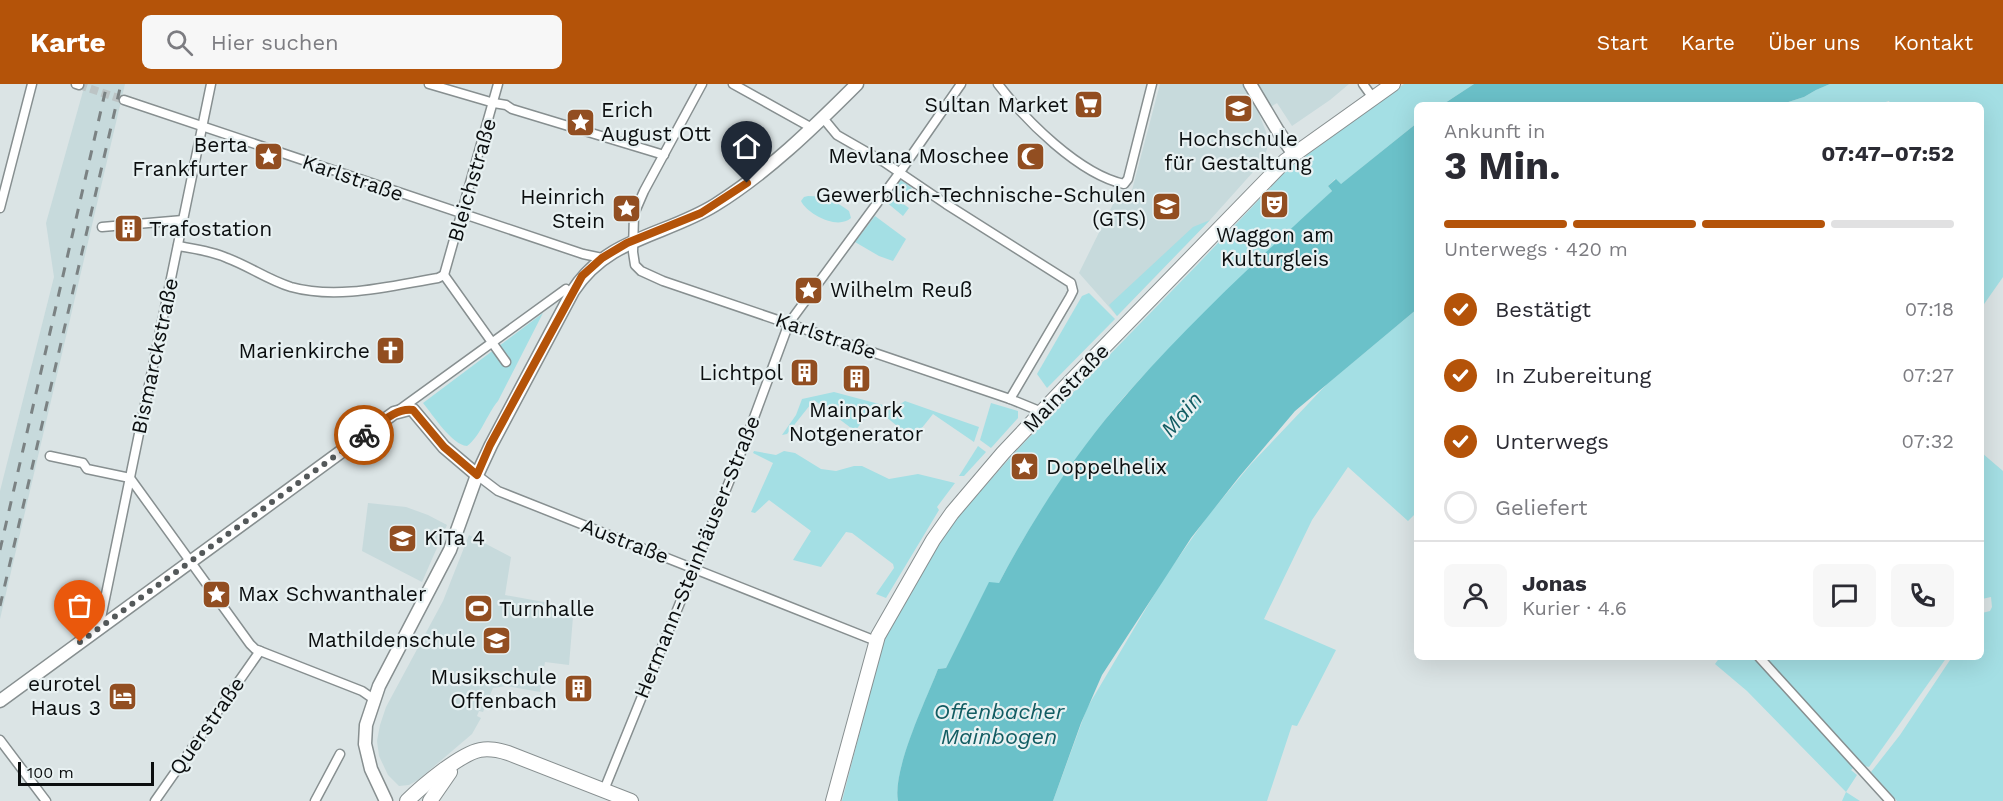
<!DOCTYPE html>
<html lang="de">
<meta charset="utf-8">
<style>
:root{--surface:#fff;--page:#f7f7f7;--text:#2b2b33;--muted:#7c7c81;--line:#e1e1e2;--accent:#b45309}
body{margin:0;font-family:"Work Sans",sans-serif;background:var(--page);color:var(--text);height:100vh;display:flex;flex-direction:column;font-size:22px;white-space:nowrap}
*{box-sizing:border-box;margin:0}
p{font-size:20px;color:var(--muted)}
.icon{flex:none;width:33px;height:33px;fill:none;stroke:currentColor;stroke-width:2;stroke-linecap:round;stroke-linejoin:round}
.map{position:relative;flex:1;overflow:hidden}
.sheet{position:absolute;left:1414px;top:18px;width:570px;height:558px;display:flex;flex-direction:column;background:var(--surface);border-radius:9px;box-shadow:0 6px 24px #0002}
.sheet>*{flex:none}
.scale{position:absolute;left:18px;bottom:15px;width:136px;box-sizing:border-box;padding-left:6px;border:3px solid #0b0e0f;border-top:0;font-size:16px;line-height:21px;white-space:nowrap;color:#0b0e0f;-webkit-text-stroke:4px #e8f1f2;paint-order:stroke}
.pin{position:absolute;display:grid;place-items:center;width:51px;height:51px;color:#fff;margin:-62px -26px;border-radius:50% 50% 50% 0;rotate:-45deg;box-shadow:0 0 6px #0007}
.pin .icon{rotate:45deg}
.courier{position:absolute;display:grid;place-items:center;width:60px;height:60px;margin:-30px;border:4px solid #b45309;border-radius:50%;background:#fff;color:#222;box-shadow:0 2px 8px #0007}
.headline em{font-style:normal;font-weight:700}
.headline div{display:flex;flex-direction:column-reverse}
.headline{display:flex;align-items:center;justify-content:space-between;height:102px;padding:0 30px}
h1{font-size:39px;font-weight:700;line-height:45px}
.bar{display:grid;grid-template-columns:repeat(4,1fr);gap:9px 6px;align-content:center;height:72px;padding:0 30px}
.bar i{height:8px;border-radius:4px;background:var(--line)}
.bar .on{background:var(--accent)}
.bar p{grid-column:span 4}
.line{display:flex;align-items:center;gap:15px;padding:0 30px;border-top:2px solid var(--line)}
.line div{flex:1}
.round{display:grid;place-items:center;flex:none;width:63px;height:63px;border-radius:9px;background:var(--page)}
ol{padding:0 30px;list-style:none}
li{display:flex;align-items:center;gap:18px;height:66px}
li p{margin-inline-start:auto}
li .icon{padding:6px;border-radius:50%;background:var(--accent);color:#fff;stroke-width:4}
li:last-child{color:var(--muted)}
li i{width:33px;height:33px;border:3px solid var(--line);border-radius:50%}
header{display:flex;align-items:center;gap:36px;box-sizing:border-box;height:84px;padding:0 30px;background:var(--accent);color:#fff}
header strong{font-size:28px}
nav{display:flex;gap:33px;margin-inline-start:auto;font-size:21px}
.search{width:420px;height:54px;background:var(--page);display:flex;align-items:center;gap:15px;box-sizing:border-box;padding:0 21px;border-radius:9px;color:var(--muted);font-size:22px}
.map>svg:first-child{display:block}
</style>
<header>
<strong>Karte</strong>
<div class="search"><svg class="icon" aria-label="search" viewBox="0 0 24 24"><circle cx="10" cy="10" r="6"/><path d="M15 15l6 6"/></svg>Hier suchen</div>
<nav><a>Start</a><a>Karte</a><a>Über uns</a><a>Kontakt</a></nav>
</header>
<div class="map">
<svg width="2003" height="717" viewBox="0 0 2003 717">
<rect width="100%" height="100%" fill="#dbe4e5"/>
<g fill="#c7dadc">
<polygon points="85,0 125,0 0,535 0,407 54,193 46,139"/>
<polygon points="1160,0 1349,0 1330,16 1292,42 1277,19 1259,30 1268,53 1267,65 1262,78 1210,136 1117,232 1079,189 1120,106 1131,110"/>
<polygon points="368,419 406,423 428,431 447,441 422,498 362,467"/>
<polygon points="469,451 511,473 505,511 555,520 554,530 573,533 569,581 545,578 540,608 507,602 493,604 483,628 479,627 477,632 481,634 472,650 418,696 409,701 399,702 388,691 379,672 377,657 380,641 386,623 443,517"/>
</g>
<g fill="#a4dfe4">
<path d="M1404,0H1474L1442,21H1418L1417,39L1340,101L1335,95L1328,102L1332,107C1262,175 1189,240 1124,313C1078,367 1032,436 999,499H989L946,584L938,585C926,617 892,687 898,717H842L879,573L889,544L939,457L963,427L1017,366L1199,179L1288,85Z"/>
<polygon points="1830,0 2003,0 2003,193 1982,223 1982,21 1891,21 1889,17 1876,21 1779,21 1804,13 1816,6"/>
<polygon points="901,96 912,104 902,119 909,124 903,132 885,117"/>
<path d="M808,112C824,112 837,118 849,127L851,134C838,146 808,131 801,117L804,113Z"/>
<polygon points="875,132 906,155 893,177 879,172 855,158"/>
<polygon points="1210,136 1117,232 1109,221 1193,143"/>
<polygon points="1089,209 1115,235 1047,304 1037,290 1082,212"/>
<polygon points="1417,225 1417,428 1408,437 1348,383 1312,436 1264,535 1336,566 1297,642 1292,641 1267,717 1053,717 1087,624 1164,494 1207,433 1251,380 1327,300"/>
<path d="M543,229L498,317C487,330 480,353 467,362C452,361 433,331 423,319Z"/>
<polygon points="834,308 894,324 905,317 979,343 974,358 933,330 913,355 874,323 855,347 814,316 787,350 782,351 796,331 802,315"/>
<polygon points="991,319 1018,327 1018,334 991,364 980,356"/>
<polygon points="978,362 986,368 964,392 959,392"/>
<polygon points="754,367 776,371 784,367 795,369 821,385 836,387 854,382 862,382 889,395 918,390 955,399 937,423 939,426 886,514 876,510 894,484 893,480 852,449 846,448 821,483 793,476 811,447 769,416 755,429 751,428 773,379 753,369"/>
<polygon points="1982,369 2003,387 2003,717 1897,717 1871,688 1900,651 1952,573 1982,573 1982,529 1990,527 1992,523 1991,513 1982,515"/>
<polygon points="1720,573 1756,573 1854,683 1851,686 1857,691 1846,708 1860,717 1842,717 1846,708 1747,607 1715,580"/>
<polygon points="1765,573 1947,573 1869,683 1865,682"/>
</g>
<g fill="#6bc1c9">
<polygon points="1474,0 1830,0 1816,6 1804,13 1779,21 1442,21"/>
<path d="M1417,39V225L1295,327L1239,393L1191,454L1102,591L1081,639L1053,717H898C892,686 926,616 938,585L946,584L989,498L999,499C1031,438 1071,376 1115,324C1181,246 1257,176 1332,107L1328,102L1336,95L1341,100Z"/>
</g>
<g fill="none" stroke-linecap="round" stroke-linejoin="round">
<polyline stroke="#bcc4c5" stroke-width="8" stroke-dasharray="8 4" stroke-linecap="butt" points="79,1 124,16"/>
<defs>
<g id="street">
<polyline points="76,0 79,1"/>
<polyline points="429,0 494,19 506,21 512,25 664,71"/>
<polyline points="702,0 644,107 634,130 633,168 635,181 641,187 663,197 1010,315 1042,328"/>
<polyline points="733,0 812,44"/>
<path d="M998,0C1025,36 1079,90 1124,100L1128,95L1152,0"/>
<polyline points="1363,0 1373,14"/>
<polyline points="124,16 583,170 602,174"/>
<polyline points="823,34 837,51 884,78 946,120 1071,199 1073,207 1070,213 1010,315"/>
<polyline points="0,124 32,0"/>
<polyline points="102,143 183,136"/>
<path d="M178,162C195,165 212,167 227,174C249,182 268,196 291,203C338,216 390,202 438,194L444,191"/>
<polyline points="444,191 498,0"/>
<polyline points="444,191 506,278"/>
<polyline points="399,326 566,205"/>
<polyline points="50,372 83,379 87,385 130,394 250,560 255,565 362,607 375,616"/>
<polyline points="477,391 498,407 876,557"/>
<polyline points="99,544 211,0"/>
<polyline points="1759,573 1890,717"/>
<polyline points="0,656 46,717"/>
<polyline points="604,706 742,366 789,239 900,88 961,0"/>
<polyline points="155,717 260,567"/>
<polyline points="315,717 340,670"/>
</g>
<g id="secondary">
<polyline points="1250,0 1278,47 1293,69"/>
<polyline points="0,617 394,329 409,325 413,326 444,363 477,391"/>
<path d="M386,717L371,685L365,660L366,641L379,602L450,466L477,391L491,361L573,207C608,153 665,152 715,121C768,88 813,44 857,0"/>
</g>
<g id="primary">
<path d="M407,717C422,702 460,670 480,666C490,664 498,666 508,669L631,717"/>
<polyline points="430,717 450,688"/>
<polyline points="833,717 878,552 933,456 952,429 1003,369 1070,298 1285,77 1393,0"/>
</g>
</defs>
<use href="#street" stroke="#878f90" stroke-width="11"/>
<use href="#secondary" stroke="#878f90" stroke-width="15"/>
<use href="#primary" stroke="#878f90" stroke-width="16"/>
<use href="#street" stroke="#fff" stroke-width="8"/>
<use href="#secondary" stroke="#fff" stroke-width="12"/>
<use href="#primary" stroke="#fff" stroke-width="14"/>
<g stroke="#7b8283" stroke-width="3" stroke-dasharray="10 10" stroke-linecap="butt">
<polyline points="0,466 107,0"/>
<polyline points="0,522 121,0"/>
</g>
</g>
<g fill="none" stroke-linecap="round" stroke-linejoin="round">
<polyline stroke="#54595a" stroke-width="6" stroke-dasharray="0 10.8" points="80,558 364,351"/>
<path stroke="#b45309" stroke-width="8" d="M364,351C378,342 395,323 413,326L444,363L477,391L490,361L582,192L602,174L627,159L701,129L747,99"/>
</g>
<defs>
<symbol id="supermarket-square" viewBox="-11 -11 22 22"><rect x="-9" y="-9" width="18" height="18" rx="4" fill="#924e21" stroke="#e8f1f2"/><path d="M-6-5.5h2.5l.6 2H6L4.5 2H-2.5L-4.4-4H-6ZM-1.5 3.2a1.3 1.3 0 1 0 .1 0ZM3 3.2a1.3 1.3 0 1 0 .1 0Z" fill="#fff"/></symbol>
<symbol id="university-square" viewBox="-11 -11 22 22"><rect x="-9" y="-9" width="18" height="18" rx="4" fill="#924e21" stroke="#e8f1f2"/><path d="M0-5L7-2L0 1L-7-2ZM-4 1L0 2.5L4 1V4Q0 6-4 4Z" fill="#fff"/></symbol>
<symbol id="sight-square" viewBox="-11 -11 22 22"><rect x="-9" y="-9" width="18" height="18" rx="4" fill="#924e21" stroke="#e8f1f2"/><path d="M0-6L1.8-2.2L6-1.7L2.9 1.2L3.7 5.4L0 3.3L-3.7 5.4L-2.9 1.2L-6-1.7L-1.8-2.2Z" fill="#fff"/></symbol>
<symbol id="mosque-square" viewBox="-11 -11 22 22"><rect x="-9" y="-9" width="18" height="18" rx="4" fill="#924e21" stroke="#e8f1f2"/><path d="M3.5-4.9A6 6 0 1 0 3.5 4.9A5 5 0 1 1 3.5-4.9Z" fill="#fff"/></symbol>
<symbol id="theatre-square" viewBox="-11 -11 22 22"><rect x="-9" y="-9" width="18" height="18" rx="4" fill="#924e21" stroke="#e8f1f2"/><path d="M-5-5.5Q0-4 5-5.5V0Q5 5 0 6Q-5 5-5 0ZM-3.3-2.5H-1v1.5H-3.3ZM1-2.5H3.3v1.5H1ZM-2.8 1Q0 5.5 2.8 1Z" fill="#fff"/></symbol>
<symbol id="school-square" viewBox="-11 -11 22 22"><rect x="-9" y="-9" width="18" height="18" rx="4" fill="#924e21" stroke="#e8f1f2"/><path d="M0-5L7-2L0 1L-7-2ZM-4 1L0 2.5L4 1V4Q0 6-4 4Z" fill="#fff"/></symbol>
<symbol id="building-square" viewBox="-11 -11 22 22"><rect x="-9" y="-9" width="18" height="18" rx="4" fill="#924e21" stroke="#e8f1f2"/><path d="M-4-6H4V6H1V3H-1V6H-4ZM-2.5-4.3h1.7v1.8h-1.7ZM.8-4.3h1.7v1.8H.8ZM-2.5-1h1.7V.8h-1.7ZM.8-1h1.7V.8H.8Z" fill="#fff"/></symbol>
<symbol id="church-square" viewBox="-11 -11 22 22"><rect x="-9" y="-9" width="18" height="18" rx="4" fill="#924e21" stroke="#e8f1f2"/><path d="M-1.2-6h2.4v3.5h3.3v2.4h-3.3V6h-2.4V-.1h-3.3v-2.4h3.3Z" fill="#fff"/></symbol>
<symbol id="stadium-square" viewBox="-11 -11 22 22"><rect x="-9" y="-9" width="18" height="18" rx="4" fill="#924e21" stroke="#e8f1f2"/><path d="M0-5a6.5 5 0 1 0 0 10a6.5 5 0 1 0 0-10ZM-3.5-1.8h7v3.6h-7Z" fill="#fff"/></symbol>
<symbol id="hotel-square" viewBox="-11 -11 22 22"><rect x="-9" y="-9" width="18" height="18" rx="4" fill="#924e21" stroke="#e8f1f2"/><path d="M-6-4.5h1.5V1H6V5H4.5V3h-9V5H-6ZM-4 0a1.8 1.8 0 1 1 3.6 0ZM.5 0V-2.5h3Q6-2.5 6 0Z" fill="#fff"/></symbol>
</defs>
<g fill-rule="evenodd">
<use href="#supermarket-square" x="1072" y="4" width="33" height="33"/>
<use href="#university-square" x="1222" y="8" width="33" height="33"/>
<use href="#sight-square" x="564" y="22" width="33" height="33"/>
<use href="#mosque-square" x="1014" y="56" width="33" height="33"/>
<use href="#sight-square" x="252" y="56" width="33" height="33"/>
<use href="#theatre-square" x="1258" y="104" width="33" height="33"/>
<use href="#school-square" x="1150" y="106" width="33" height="33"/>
<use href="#sight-square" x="610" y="108" width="33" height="33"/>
<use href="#building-square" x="112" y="128" width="33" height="33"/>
<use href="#sight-square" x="792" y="190" width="33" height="33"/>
<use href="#church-square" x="374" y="250" width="33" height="33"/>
<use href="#building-square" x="788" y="272" width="33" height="33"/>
<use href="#building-square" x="840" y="278" width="33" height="33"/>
<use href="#sight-square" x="1008" y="366" width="33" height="33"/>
<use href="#school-square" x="386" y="438" width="33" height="33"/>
<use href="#sight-square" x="200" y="494" width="33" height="33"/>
<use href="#stadium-square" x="462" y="508" width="33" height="33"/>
<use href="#school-square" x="480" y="540" width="33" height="33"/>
<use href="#building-square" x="562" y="588" width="33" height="33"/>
<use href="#hotel-square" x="106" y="596" width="33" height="33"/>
</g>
<g text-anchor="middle" stroke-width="4.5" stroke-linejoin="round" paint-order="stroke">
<g font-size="21" fill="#0b0e0f" stroke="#e8f1f2" text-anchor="end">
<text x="1068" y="28">Sultan Market</text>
<text x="601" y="33" text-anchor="start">Erich<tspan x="601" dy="24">August Ott</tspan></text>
<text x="1238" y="62" text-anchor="middle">Hochschule<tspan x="1238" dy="24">für Gestaltung</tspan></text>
<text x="248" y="68">Berta<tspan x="248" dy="24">Frankfurter</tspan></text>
<text x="1009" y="79">Mevlana Moschee</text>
<text x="1146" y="118">Gewerblich-Technische-Schulen<tspan x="1146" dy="24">(GTS)</tspan></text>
<text x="605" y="120">Heinrich<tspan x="605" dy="24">Stein</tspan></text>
<text x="149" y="152" text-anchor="start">Trafostation</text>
<text x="1275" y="158" text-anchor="middle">Waggon am<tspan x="1275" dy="24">Kulturgleis</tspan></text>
<text x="830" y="213" text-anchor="start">Wilhelm Reuß</text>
<text x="370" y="274">Marienkirche</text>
<text x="783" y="296">Lichtpol</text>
<text x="856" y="333" text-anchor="middle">Mainpark<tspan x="856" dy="24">Notgenerator</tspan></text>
<text x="1046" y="390" text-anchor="start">Doppelhelix</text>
<text x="424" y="461" text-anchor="start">KiTa 4</text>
<text x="238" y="517" text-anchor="start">Max Schwanthaler</text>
<text x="499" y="532" text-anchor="start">Turnhalle</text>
<text x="476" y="563">Mathildenschule</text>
<text x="557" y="600">Musikschule<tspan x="557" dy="24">Offenbach</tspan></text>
<text x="101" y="607">eurotel<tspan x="101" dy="24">Haus 3</tspan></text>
</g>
<g font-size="21" fill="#0b0e0f" stroke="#e8f1f2">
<text transform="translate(353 94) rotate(19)" y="7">Karlstraße</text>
<text transform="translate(472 96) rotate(-74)" y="7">Bleichstraße</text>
<text transform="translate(826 252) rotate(19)" y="7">Karlstraße</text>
<text transform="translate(155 272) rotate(-78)" y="7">Bismarckstraße</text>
<text transform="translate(1066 304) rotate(-46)" y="7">Mainstraße</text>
<text transform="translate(625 457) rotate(21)" y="7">Austraße</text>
<text transform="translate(697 473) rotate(-68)" y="7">Hermann-Steinhäuser-Straße</text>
<text transform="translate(207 642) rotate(-55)" y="7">Querstraße</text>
</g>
<g font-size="22" font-style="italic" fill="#125c62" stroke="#e8f1f2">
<text transform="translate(1181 330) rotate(-50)" y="8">Main</text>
<text x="999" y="635">Offenbacher<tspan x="999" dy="25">Mainbogen</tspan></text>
</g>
</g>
</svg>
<div class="scale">100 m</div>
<div class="pin" style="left:80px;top:558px;background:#ea580c"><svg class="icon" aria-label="bag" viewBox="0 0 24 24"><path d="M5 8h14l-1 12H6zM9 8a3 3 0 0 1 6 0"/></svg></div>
<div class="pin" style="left:747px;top:99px;background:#1f2937"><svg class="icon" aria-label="home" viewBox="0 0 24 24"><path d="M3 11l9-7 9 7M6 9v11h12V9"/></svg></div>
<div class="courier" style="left:364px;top:351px"><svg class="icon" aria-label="bike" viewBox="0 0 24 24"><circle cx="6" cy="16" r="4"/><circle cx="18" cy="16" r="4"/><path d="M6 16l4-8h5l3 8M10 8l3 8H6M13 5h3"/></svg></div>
<section class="sheet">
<div class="headline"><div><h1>3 Min.</h1><p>Ankunft in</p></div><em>07:47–07:52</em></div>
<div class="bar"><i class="on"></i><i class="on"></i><i class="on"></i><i></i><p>Unterwegs · 420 m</p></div>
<ol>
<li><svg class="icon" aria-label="check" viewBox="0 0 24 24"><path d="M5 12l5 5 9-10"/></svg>Bestätigt<p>07:18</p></li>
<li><svg class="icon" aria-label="check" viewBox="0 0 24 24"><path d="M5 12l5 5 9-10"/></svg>In Zubereitung<p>07:27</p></li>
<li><svg class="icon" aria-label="check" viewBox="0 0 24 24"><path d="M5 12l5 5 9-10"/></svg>Unterwegs<p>07:32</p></li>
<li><i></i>Geliefert</li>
</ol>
<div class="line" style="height:108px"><a class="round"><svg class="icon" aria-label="person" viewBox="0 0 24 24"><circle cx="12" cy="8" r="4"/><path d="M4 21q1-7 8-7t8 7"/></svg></a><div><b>Jonas</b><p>Kurier · 4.6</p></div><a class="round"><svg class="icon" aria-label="chat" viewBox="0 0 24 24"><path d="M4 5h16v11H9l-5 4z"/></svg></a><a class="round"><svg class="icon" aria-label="phone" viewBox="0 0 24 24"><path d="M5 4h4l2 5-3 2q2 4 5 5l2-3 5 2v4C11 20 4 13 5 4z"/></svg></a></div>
</section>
</div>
